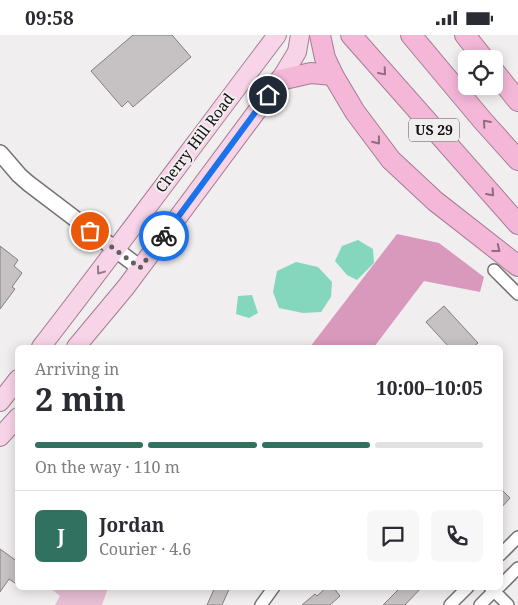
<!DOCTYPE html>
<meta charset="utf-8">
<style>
:root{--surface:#fff;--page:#f7f7f7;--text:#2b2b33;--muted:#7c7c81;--line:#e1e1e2;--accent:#31715f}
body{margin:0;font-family:"Noto Serif",serif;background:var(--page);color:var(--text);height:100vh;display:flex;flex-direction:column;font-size:19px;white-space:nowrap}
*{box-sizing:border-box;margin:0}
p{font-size:16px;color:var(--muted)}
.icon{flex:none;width:28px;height:28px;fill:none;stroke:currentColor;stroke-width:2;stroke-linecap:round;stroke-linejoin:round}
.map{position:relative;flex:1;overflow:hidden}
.sheet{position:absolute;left:15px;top:310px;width:488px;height:245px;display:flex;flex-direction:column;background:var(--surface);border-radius:8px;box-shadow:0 2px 12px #0003}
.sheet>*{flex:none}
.tools{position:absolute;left:458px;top:15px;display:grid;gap:10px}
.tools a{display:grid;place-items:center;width:45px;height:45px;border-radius:8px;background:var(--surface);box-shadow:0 2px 12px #0003;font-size:25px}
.pin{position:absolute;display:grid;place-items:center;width:42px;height:42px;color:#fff;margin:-21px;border:2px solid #fff;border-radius:50%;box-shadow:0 1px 5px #0007}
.courier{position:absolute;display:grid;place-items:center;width:50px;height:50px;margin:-25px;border:4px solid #1a73e8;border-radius:50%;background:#fff;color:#222;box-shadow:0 1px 6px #0007}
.headline em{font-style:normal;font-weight:700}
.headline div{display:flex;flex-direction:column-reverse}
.headline{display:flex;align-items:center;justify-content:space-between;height:85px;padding:0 20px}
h1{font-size:32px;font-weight:700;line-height:38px}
.bar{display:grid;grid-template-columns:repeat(4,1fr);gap:8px 5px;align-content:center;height:60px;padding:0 20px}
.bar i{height:6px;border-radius:4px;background:var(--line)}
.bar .current{background:var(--accent)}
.bar p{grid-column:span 4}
.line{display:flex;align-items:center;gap:12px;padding:0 20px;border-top:1px solid var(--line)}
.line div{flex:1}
.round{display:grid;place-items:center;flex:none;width:52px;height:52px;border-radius:8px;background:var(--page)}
.status{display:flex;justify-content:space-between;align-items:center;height:35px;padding:0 25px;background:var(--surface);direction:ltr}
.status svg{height:14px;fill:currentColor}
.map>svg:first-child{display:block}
</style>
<div class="status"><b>09:58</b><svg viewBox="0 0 49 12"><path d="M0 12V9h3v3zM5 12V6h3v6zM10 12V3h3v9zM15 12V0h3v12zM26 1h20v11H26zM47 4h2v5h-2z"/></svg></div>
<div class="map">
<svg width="518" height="570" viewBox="0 0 518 570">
<rect width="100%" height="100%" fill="#f1eeef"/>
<polygon fill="#e6bdd2" points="50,553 108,553 102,570 55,570 60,561"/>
<polygon fill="#d999bc" points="397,199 439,208 484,242 480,257 424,246 374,312 310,312"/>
<g fill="#84d7bd">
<polygon points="358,205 373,214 374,228 357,245 347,240 335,226 342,211"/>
<polygon points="296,227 318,232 332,247 331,262 321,277 303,278 279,273 273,257 277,236"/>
<polygon points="252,260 258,278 249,283 236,279 238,261"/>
</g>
<g fill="#c6c2c4" stroke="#827f80">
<polygon points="133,0 172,0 191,22 133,72 128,66 122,72 91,36"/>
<polygon points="0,211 18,225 14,231 22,238 12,252 15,254 0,274"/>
<polygon points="444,271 478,308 473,312 449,312 426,287"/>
<polygon points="500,453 510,463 500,474"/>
<polygon points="0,514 18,527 18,550 9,544 0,557"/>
<polygon points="215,552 230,552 222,570 207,570"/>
<polygon points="327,552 333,552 340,561 330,570 302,570 315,559 317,561"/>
<polygon points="401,552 422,552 405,570 383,570"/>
</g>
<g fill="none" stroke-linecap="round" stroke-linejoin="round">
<defs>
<g id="street">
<polyline points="494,235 518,259"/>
<polyline points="500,520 518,502"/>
<polyline points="500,551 518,533"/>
<polyline points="490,552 508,570"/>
<polyline points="261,570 274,552"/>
<polyline points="450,570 468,552"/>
<polyline points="480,570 498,552"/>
</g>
<polyline id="secondary" points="0,118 19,140 28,148 140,233"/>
<g id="primary">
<path d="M41,312C121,209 198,104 277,0"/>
<polyline points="76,312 126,252 280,45 297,17 300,0"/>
<polyline points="0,367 18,344"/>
<polyline points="0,402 18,382"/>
</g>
<g id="highway">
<polyline points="320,0 325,23 333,40 355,77 391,125 435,166 518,231"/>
<polyline points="351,0 518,189"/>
<polyline points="411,0 483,86 518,125"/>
<polyline points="465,0 484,24"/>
<polyline points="494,36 518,66"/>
<polyline points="280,45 311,38 333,40"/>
</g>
</defs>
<use href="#street" stroke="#757274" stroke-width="14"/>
<use href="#secondary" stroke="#757274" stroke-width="18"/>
<use href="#primary" stroke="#a57d92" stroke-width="20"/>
<use href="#highway" stroke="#a57d92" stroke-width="22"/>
<use href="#street" stroke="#fff" stroke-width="11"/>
<use href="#secondary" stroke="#fff" stroke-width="15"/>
<use href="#primary" stroke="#f8d4e8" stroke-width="18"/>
<use href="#highway" stroke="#f4b7d8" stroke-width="20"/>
</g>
<defs><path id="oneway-chevron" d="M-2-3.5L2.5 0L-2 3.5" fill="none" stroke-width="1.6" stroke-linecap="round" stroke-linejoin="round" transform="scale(1.25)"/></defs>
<g stroke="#8e6c7e">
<use href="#oneway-chevron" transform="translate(383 37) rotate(49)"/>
<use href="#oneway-chevron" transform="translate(486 88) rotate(-131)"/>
<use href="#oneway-chevron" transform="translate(377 106) rotate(52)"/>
<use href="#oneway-chevron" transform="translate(491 158) rotate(48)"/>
<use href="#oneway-chevron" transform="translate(497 214) rotate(38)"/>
</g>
<use stroke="#907c87" href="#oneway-chevron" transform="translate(100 236) rotate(127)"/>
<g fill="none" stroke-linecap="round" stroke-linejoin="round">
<polyline stroke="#605e5f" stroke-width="5" stroke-dasharray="0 9" points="90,196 140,233 164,201"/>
<polyline stroke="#1a73e8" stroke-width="6" points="164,201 268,60"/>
</g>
<g text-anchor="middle" stroke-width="4" stroke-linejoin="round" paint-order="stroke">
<rect fill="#f1eeef" stroke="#555354" stroke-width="1" x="409" y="83.5" width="50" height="23" rx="4"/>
<g font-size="14" font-weight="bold" fill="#121111">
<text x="434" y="100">US 29</text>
</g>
<g font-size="15" fill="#121111" stroke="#f1eeef">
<text transform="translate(195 108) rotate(-53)" y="5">Cherry Hill Road</text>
</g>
</g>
</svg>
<div class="tools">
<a><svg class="icon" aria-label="locate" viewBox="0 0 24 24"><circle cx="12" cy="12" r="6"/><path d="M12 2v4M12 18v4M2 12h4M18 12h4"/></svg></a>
</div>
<div class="pin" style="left:90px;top:196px;background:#ea580c"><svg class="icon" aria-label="bag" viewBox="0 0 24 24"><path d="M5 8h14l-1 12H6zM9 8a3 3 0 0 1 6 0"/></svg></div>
<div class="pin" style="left:268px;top:60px;background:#1f2937"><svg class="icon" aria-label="home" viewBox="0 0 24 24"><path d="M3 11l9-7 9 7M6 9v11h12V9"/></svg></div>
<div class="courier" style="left:164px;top:201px"><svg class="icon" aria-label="bike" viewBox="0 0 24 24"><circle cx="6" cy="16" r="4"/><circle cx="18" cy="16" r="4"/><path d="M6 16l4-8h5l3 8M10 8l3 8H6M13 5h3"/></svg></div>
<section class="sheet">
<div class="headline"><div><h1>2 min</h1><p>Arriving in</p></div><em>10:00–10:05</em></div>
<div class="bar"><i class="current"></i><i class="current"></i><i class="current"></i><i></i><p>On the way · 110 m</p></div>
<div class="line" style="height:90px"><b class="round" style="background:var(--accent);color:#fff">J</b><div><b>Jordan</b><p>Courier · 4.6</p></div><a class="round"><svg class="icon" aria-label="chat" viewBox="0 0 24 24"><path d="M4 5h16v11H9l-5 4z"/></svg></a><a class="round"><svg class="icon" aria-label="phone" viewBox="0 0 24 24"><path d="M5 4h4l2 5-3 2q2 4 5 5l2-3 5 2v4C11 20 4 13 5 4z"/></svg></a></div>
</section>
</div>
